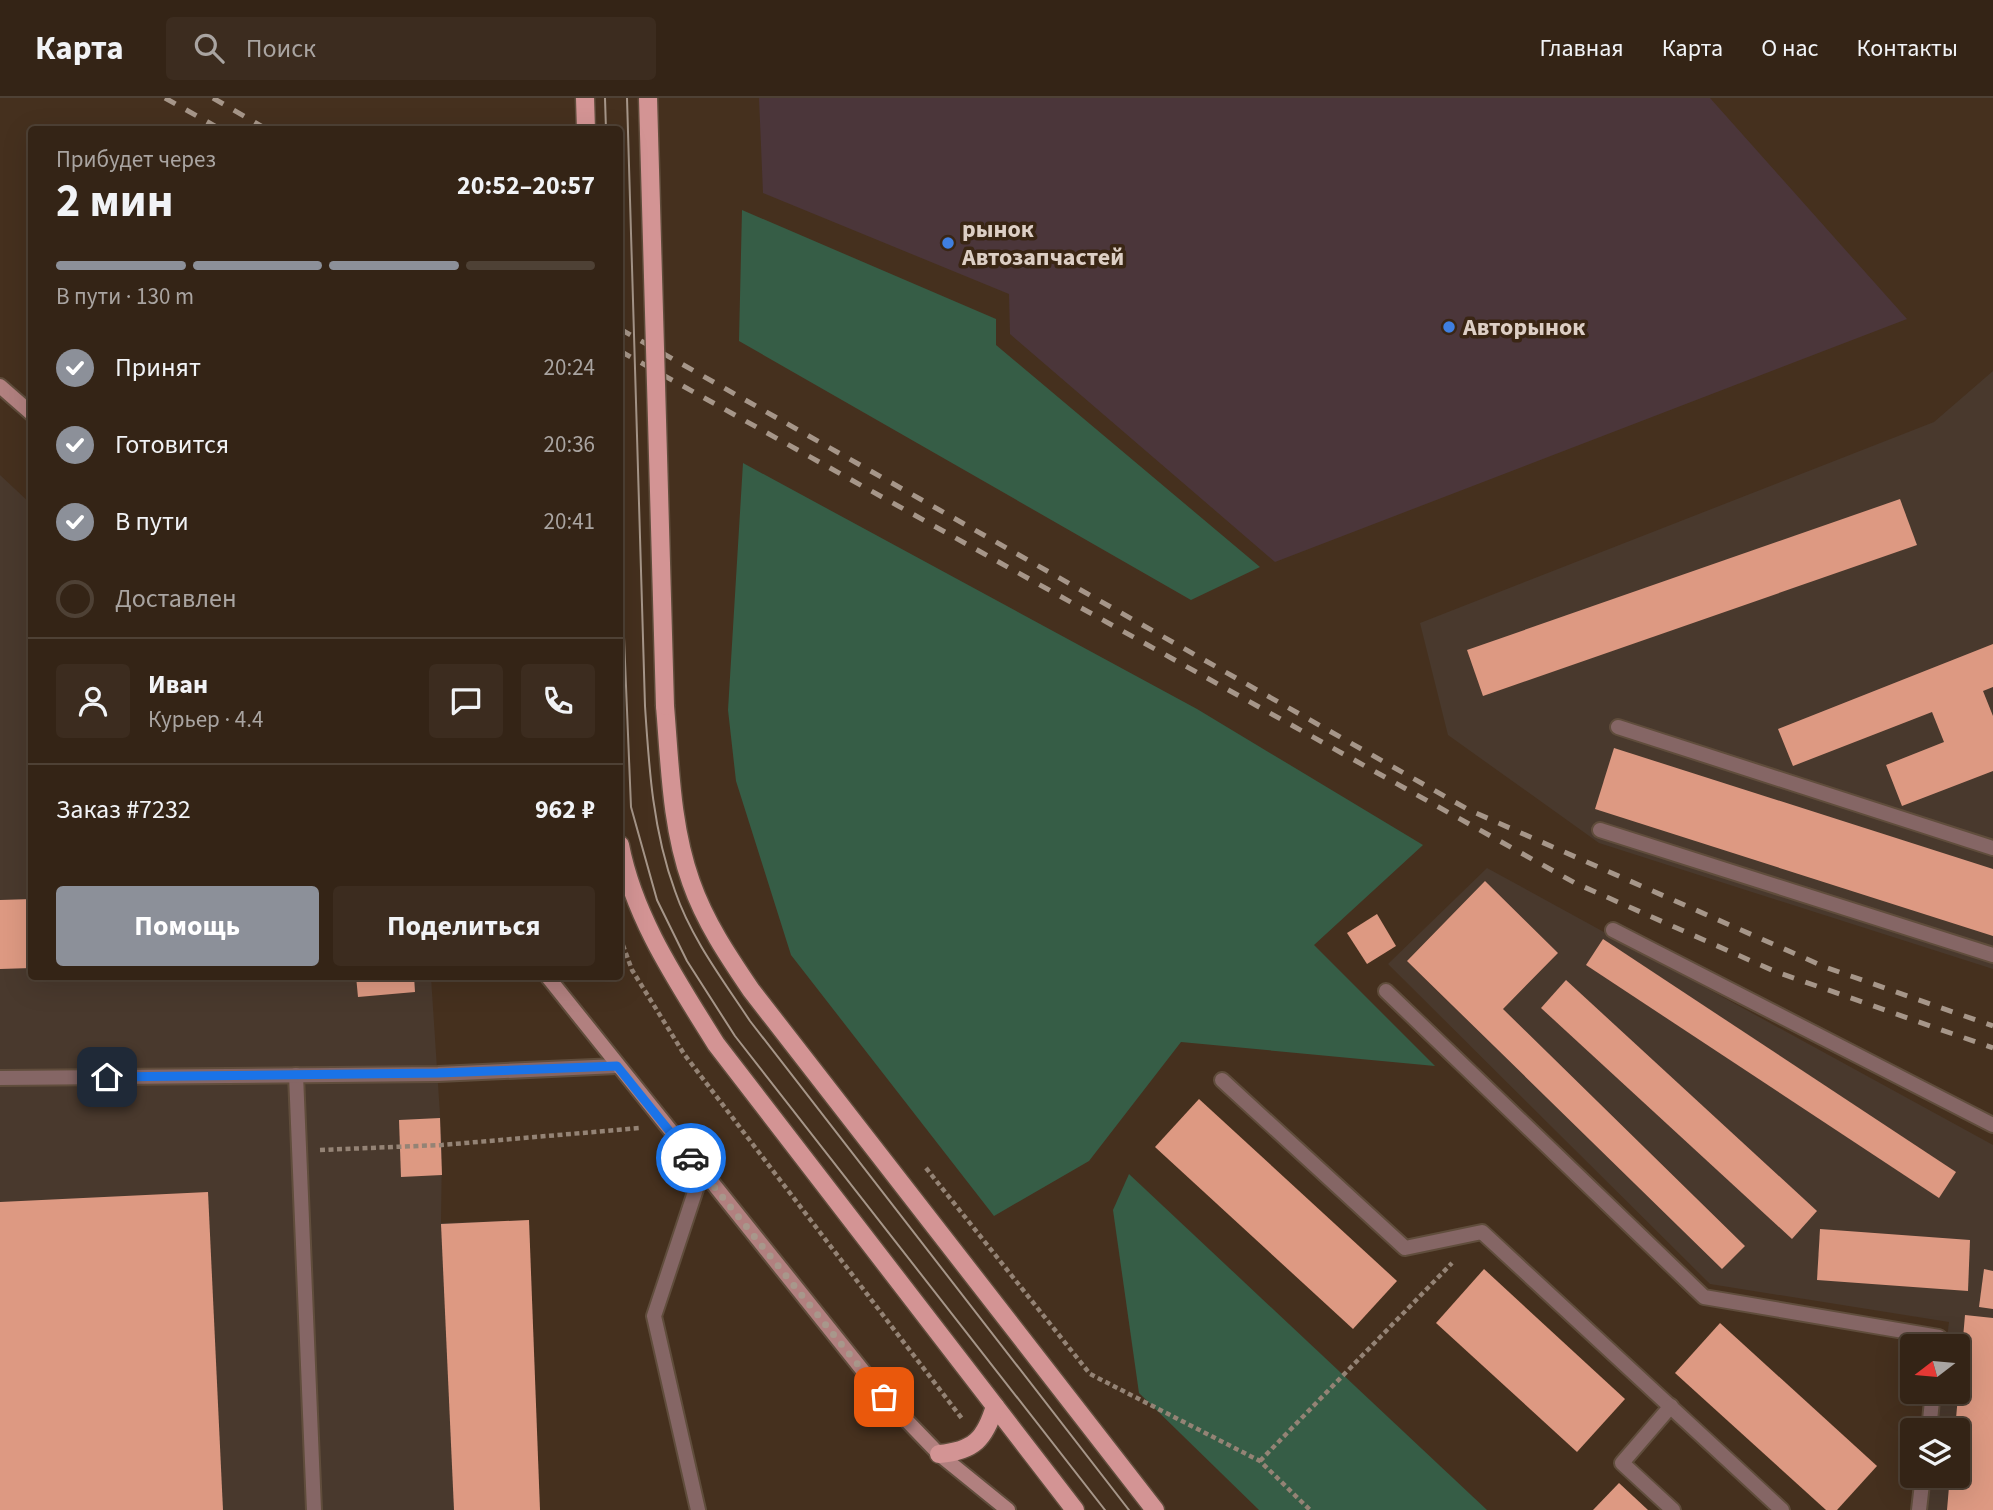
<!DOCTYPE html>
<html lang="ru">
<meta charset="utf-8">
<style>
:root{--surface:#342416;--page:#3c2c1f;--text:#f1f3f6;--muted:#a9a4a1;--line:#4e4135;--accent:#8c9099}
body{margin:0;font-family:"Source Sans 3",sans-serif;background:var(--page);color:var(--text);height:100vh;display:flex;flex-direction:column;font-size:26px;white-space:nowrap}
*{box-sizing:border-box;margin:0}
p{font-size:23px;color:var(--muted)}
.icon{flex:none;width:38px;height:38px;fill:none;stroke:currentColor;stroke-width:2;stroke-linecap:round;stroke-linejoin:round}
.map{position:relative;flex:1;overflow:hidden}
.side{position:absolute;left:28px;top:28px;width:595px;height:854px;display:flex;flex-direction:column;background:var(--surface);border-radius:7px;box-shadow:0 7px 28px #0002,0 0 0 2px var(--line)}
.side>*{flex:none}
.needle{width:46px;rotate:254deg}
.controls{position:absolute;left:1900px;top:1236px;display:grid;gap:14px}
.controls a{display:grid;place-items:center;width:70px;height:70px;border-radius:7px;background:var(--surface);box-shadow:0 7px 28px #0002,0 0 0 2px var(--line);font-size:35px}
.pin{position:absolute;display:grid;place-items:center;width:60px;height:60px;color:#fff;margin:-30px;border-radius:14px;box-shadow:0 4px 10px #0006}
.courier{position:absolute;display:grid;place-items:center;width:70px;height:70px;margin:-35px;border:5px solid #1a73e8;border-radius:50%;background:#fff;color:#222;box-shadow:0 2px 9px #0007}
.head em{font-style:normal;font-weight:700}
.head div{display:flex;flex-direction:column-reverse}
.head{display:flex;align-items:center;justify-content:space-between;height:119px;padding:0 28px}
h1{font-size:46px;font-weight:700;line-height:52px}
.bar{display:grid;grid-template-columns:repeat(4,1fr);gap:10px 7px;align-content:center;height:84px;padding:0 28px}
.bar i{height:9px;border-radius:5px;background:var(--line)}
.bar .current{background:var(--accent)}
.bar p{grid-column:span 4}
.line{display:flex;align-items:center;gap:18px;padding:0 28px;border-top:2px solid var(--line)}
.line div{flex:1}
.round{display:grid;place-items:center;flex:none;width:74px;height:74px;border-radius:7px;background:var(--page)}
ol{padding:0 28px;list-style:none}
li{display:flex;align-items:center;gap:21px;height:77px}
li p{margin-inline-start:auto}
li .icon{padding:7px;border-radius:50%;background:var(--accent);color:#fff;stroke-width:4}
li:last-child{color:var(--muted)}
li i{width:38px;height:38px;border:4px solid var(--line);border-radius:50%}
.primary-button{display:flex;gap:14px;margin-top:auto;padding:14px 28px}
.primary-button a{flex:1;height:80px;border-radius:7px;background:var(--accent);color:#fff;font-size:28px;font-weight:700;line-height:80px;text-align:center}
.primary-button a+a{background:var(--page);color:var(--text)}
header{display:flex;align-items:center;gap:42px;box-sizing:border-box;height:98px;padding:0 35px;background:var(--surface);border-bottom:2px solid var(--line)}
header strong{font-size:33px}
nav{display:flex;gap:38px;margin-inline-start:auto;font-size:24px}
.search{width:490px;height:63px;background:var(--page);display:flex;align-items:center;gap:18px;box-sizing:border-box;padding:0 24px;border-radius:7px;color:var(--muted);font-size:26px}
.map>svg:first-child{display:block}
</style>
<header>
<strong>Карта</strong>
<div class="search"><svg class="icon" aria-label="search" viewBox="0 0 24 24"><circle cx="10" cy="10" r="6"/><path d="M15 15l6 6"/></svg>Поиск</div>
<nav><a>Главная</a><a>Карта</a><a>О нас</a><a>Контакты</a></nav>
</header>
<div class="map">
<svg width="1993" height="1412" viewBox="0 0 1993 1412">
<rect width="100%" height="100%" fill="#45301e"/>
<polygon fill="#4b363a" points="759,0 1710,0 1907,221 1275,464 1010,236 1009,196 763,95"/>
<g fill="#49392d">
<polygon points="1993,273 1993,871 1599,745 1448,637 1420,525 1934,324"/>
<polygon points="0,377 31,406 32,878 431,879 442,1047 441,1125 529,1122 540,1412 0,1412"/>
<polygon points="1487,770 1993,1047 1993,1412 1925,1412 1929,1377 1958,1377 1958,1332 1935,1332 1940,1293 1958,1293 1958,1248 1946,1248 1949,1224 1710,1186 1388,866"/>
</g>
<g fill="#365d46">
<polygon points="742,112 996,221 996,247 1260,469 1191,502 739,243"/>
<polygon points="743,365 1197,611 1423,747 1314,847 1435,968 1181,944 1089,1063 994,1118 791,857 736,683 728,612"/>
<polygon points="1129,1076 1487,1412 1259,1412 1139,1295 1113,1112"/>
</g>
<g fill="#dd9982">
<polygon points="1900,401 1917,447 1483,598 1467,552"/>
<polygon points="1993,546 1993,589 1983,593 1993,618 1993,673 1902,708 1886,667 1944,644 1932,614 1793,668 1778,631"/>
<polygon points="1614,650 1993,771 1993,838 1595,711"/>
<polygon points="1485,783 1558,855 1503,911 1745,1148 1722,1171 1407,863"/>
<polygon points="32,801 32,870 0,871 0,802"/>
<polygon points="1377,816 1396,848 1367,866 1347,835"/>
<polygon points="1603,841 1956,1074 1939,1100 1586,867"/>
<polygon points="356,878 414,878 415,894 358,899"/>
<polygon points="1566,882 1817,1113 1792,1141 1541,910"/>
<polygon points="1199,1001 1397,1183 1353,1231 1155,1049"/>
<polygon points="440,1020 442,1077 401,1079 399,1022"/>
<polygon points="208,1094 223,1412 0,1412 0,1104"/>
<polygon points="529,1122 540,1412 454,1412 441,1126"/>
<polygon points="1820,1131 1970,1142 1968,1193 1817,1182"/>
<polygon points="1484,1171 1625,1301 1577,1354 1436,1225"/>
<polygon points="1984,1171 1993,1173 1993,1211 1979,1209"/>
<polygon points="1965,1217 1993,1220 1993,1412 1947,1412 1950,1377 1958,1377 1958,1332 1955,1332"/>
<polygon points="1720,1225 1877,1368 1837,1412 1826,1412 1675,1275"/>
<polygon points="1619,1385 1648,1412 1593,1412"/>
</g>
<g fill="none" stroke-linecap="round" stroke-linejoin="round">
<defs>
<g id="lane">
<polyline points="1618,629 1993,750"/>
<polyline points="1600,732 1993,857"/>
<polyline points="1613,832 1993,1027"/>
<polyline points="1386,893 1704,1199 1939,1239 1938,1248"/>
<polyline points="296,977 314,1412"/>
<polyline points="0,980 438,976 617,968"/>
<polyline points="1222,982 1405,1150 1482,1134 1782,1412"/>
<polyline points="1671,1308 1622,1365 1673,1412"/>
<polyline points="1929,1332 1933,1293"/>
<polyline points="698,1412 654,1218 702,1073"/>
<polyline points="1919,1412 1923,1377"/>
</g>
<g id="secondary">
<polyline points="0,288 32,316"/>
<polyline points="547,878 884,1299 939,1356 1008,1412"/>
</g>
<g id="primary">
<polyline points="585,0 586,32"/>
<path d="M665,608C670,667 671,728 691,784C705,824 728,858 751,892L1155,1412"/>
<path d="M620,747C634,820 677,883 716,946L1075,1412"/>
<path d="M939,1356C974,1353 985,1341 995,1308"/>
</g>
</defs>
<use href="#lane" stroke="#604d3c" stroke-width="18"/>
<use href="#secondary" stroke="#604d3c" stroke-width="18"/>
<use href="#primary" stroke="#604d3c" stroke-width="21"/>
<g stroke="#948375" stroke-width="4.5" stroke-dasharray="5 3.5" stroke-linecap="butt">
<polyline points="620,839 632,872 684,956 963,1322"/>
<polyline points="320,1052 442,1047 640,1030"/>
<polyline points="926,1070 1090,1276 1260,1363 1310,1412"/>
<polyline points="1260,1363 1452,1165"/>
</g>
<use href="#lane" stroke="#856665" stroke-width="14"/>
<use href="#secondary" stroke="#b1807f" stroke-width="14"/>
<use href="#primary" stroke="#d39494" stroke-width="18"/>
<g stroke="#a69689" stroke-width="2">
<polyline points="605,0 606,32"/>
<path d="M627,0L645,608C649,671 653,733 675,793C691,840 723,882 750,923L1129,1412"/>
<polyline points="620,442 631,709 657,802 687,863 735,938 1105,1412"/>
</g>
<g stroke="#a69689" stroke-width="5" stroke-dasharray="12 12" stroke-linecap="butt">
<polyline points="165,0 222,32"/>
<polyline points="213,0 268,32"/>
<polyline points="620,231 1469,712 1825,869 1993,928"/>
<polyline points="620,253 1575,785 1774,873 1993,950"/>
</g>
<defs>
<polyline id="primary-bridge" points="648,0 665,608"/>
</defs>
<use href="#primary-bridge" stroke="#604d3c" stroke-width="21" stroke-linecap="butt"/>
<use href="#primary-bridge" stroke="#d39494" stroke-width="18"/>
</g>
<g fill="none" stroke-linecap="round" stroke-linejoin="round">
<polyline stroke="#a8978b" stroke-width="7" stroke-dasharray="0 12.6" points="691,1060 884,1299"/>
<polyline stroke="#1a73e8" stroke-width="9" points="107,979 438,975 617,968 691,1060"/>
</g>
<g fill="#3f7fe0" stroke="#3a2614" stroke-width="2.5">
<circle cx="948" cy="145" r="7"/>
<circle cx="1449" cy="229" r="7"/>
</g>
<g text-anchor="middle" stroke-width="7" stroke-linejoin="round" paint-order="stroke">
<g font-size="24" font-weight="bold" fill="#ddcfc5" stroke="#3a2614" text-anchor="start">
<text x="962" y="139">рынок<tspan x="962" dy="28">Автозапчастей</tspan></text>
<text x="1463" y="237">Авторынок</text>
</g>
</g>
</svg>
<div class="controls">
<a><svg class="needle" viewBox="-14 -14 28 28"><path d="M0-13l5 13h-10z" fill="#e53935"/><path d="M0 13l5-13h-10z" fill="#a9a4a1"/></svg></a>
<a><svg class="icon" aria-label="layers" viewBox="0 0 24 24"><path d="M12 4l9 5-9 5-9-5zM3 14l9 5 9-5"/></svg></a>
</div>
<div class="pin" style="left:884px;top:1299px;background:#ea580c"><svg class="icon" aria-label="bag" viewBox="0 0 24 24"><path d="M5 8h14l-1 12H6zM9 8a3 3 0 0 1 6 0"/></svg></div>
<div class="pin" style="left:107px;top:979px;background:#1f2937"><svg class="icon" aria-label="home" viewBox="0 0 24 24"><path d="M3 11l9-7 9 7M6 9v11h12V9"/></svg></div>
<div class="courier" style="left:691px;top:1060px"><svg class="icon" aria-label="car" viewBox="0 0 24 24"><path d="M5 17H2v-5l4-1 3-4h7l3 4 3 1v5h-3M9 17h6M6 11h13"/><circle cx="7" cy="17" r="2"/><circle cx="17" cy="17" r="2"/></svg></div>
<section class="side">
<div class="head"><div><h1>2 мин</h1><p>Прибудет через</p></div><em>20:52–20:57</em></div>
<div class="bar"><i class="current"></i><i class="current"></i><i class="current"></i><i></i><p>В пути · 130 m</p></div>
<ol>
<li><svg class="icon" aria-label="check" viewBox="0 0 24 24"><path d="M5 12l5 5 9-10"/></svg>Принят<p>20:24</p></li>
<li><svg class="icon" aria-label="check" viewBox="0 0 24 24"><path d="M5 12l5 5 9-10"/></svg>Готовится<p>20:36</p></li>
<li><svg class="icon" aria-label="check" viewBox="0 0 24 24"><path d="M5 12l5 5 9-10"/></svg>В пути<p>20:41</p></li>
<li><i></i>Доставлен</li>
</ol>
<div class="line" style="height:126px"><a class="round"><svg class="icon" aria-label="person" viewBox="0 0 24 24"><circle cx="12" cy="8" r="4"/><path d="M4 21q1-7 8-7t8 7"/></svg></a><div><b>Иван</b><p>Курьер · 4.4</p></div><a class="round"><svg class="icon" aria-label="chat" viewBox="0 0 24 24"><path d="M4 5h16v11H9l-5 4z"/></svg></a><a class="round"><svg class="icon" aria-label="phone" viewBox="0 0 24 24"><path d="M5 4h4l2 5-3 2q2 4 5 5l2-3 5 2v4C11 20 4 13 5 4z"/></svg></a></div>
<div class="line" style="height:91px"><div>Заказ #7232</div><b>962 ₽</b></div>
<div class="primary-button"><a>Помощь</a><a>Поделиться</a></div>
</section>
</div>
